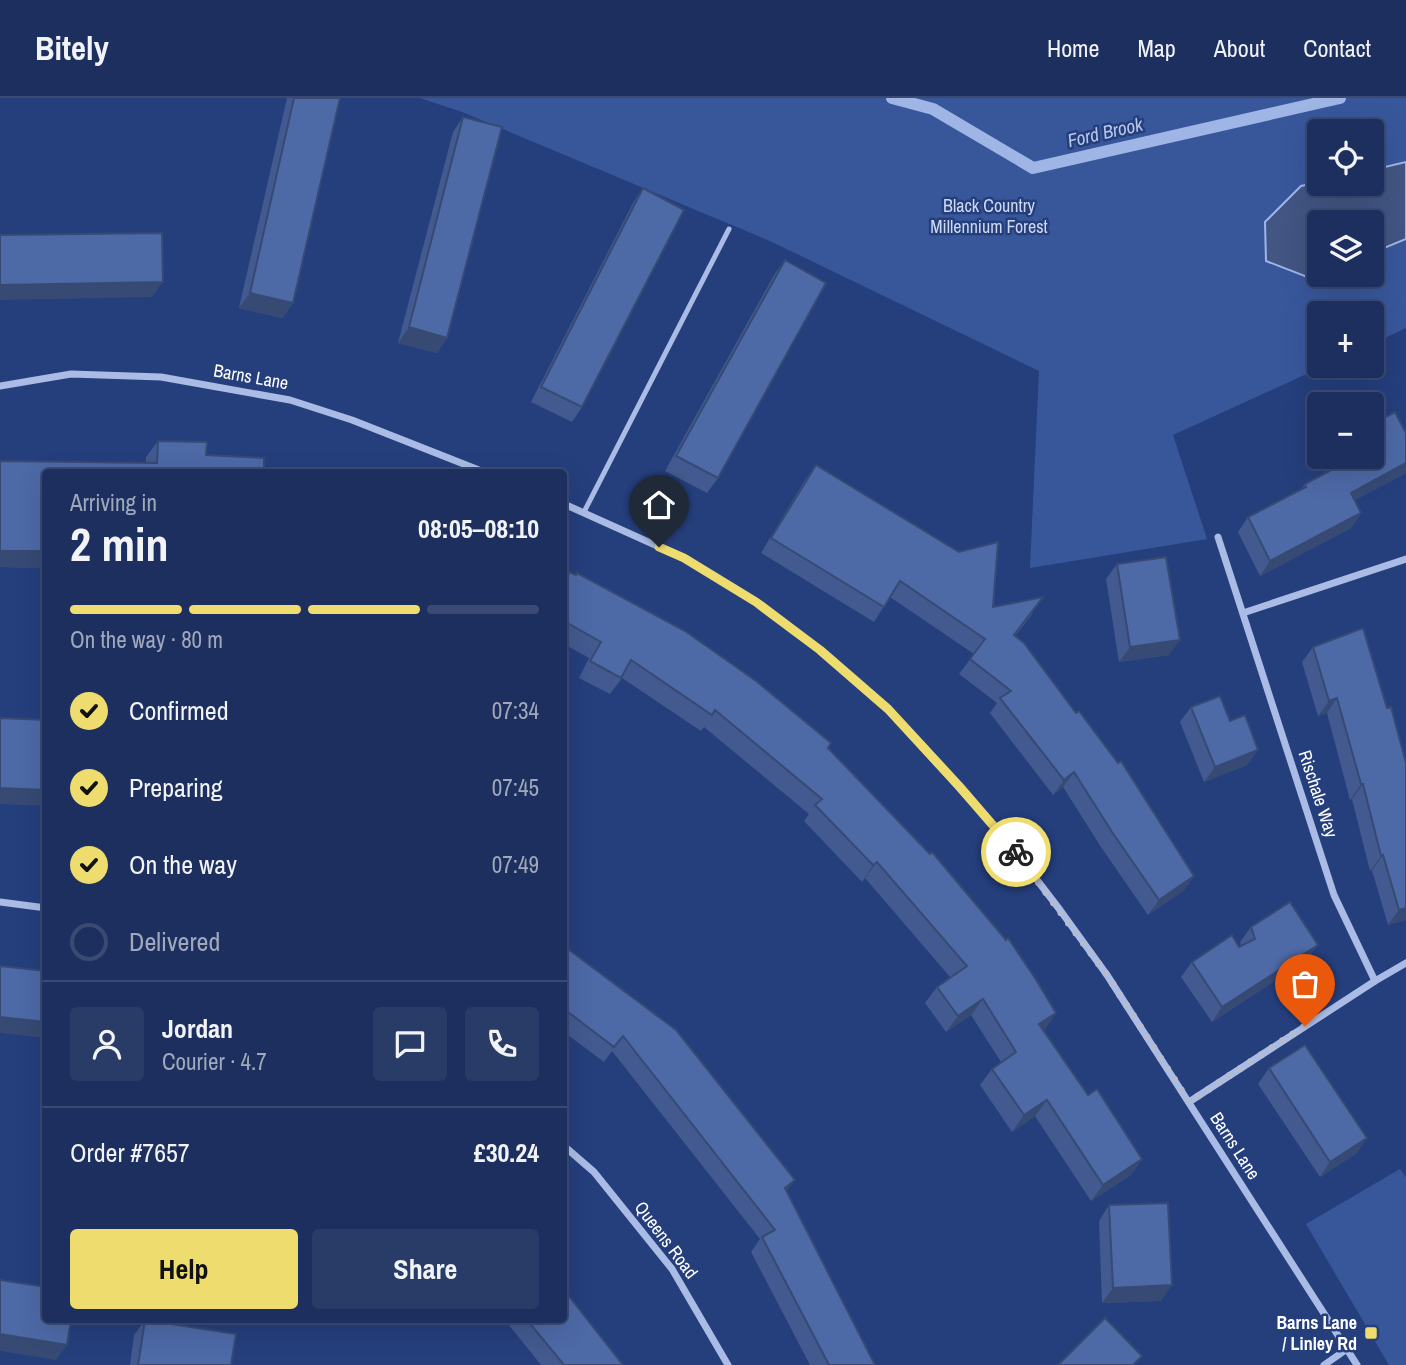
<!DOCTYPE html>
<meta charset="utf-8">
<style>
:root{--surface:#1c2f5e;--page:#293b67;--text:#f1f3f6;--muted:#a0a9bc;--line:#3a4a73;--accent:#efdc6e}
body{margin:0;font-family:"Archivo Narrow",sans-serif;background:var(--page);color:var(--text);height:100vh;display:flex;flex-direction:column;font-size:26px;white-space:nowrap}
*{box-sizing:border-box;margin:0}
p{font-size:23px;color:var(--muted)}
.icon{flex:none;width:38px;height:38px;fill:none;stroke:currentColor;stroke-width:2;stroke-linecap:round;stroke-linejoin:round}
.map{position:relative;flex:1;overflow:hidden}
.details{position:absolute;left:42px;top:371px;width:525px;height:854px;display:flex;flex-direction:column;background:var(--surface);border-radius:7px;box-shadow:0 7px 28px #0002,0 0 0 2px var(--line)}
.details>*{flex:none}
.controls{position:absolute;left:1307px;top:21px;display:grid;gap:14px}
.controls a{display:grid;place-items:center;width:77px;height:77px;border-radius:7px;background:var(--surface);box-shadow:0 7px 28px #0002,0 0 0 2px var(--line);font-size:35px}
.pin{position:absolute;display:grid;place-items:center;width:60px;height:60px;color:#fff;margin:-72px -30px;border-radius:50% 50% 50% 0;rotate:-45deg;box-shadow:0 0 7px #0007}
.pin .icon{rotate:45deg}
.courier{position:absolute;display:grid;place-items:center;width:70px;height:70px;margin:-35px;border:5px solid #efdc6e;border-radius:50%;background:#fff;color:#222;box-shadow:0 2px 9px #0007}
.head em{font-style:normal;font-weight:700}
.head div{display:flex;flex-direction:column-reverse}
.head{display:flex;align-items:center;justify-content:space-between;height:119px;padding:0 28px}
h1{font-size:46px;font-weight:700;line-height:52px}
.bar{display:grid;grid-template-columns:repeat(4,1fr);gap:10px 7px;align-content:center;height:84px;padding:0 28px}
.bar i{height:9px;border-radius:5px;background:var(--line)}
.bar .on{background:var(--accent)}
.bar p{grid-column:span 4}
.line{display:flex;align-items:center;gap:18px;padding:0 28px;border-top:2px solid var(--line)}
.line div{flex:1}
.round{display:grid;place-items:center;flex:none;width:74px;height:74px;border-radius:7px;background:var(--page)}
ol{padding:0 28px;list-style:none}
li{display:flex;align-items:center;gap:21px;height:77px}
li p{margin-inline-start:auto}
li .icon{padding:7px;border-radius:50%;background:var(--accent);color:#111;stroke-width:4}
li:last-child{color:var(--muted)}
li i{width:38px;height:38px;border:4px solid var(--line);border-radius:50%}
.primary-button{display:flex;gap:14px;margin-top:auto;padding:14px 28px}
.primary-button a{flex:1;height:80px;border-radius:7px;background:var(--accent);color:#111;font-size:28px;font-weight:700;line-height:80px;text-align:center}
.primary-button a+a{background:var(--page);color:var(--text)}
header{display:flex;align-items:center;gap:42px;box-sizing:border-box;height:98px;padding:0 35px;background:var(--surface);border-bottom:2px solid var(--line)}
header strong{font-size:33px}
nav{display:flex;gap:38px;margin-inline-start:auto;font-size:24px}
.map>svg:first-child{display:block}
</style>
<header>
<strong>Bitely</strong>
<nav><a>Home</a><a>Map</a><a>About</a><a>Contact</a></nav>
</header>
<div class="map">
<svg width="1406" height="1267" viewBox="0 0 1406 1267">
<rect width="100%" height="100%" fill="#253f7d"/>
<g fill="#38579b" fill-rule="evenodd">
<path d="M420,0H1406V230L1372,246V215H1320V268H1324L1173,337L1207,441L1030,470L1039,273L770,143L462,14ZM1320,33H1372V86H1320ZM1320,124H1372V177H1320Z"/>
<polygon points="1400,1071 1406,1079 1406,1267 1389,1267 1306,1126"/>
</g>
<polygon fill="#425583" stroke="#9eb5e6" stroke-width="2" points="1406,64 1406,141 1372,155 1372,124 1320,124 1320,177 1326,177 1315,182 1266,163 1265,124 1301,88 1319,84 1320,86 1372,86 1372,72"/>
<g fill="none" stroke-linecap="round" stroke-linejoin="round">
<polyline stroke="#9eb5e6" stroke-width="12" points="892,0 933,11 1033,70 1340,0"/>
<polyline stroke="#aabce5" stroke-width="5" points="584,414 729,131"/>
<g stroke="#aabce5" stroke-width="7">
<polyline points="0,288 71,276 161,279 290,302 352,322 484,374"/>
<polyline points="564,406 684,460 756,504 820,552 888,611 1008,744 1060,812 1107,877 1357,1267"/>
<polyline points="1218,439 1334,797 1375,883"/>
<polyline points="1243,515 1406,461"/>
<polyline points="0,804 46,810"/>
<polyline points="1189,1004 1375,883 1406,865"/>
<polyline points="564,1048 594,1074 672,1171 728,1267"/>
<polyline points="1324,1267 1347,1251"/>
</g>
</g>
<g fill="#425a8f">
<polygon points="287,0 340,0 293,205 282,220 239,210"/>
<polygon points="463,19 447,240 437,255 398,245 453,34"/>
<polygon points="643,90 582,309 572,324 531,304 633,105"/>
<polygon points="785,162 718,380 707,395 665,373 774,177"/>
<polygon points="1406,335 1406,375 1355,402 1361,415 1351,430 1260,478 1238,434 1248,419 1300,393 1305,386 1338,369 1333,359 1372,359"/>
<polygon points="158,343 206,357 264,360 46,374 46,470 0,469 0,363 146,365 146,359"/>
<polygon points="816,367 993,509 1033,515 1015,538 1194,778 1183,793 1148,817 1101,749 1063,689 1053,697 990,615 997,605 959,576 974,556 890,499 874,524 761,455 805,382"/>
<polygon points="1117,466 1169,557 1119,564 1106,481"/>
<polygon points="564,472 828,650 1056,915 1044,932 1088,997 1142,1061 1131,1077 1091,1103 1035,1018 1012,1034 980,987 992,971 1001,964 971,917 946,934 925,905 937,889 950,879 865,780 862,784 804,723 809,716 704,629 701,633 622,580 610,596 579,580 589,560 564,546"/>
<polygon points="1363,530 1406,822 1388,827 1372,772 1370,773 1352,701 1350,702 1327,615 1318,618 1302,564 1313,549"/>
<polygon points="1191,609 1230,623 1258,652 1247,667 1204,684 1180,624"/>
<polygon points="1251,829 1307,862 1212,924 1181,879 1192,864 1241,848 1240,844"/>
<polygon points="564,848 787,1094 875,1267 810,1267 751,1154 760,1141 612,953 604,964 564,934"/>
<polygon points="1269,970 1357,1055 1320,1079 1258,986"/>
<polygon points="1109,1107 1161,1203 1102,1205 1099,1123"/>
<polygon points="145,1222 231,1267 130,1267 134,1237"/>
<polygon points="505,1222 564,1222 623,1267 541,1267"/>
</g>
<g fill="#364a74">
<polygon points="163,184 152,199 0,202 0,187"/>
<polygon points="250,195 293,205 282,220 239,210"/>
<polygon points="409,229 447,240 437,255 398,245"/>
<polygon points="1406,365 1406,375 1340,410 1351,395"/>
<polygon points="1361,415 1351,430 1260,478 1270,463"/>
<polygon points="0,453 46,453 46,470 0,469"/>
<polygon points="1180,542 1169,557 1119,564 1130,549"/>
<polygon points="1337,600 1327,615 1318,618 1329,603"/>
<polygon points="1258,652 1247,667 1204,684 1215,669"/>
<polygon points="1074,674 1063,689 1053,697 1064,682"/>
<polygon points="1361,686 1363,686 1352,701 1350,702"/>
<polygon points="0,690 46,692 46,708 0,706"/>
<polygon points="1383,757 1372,772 1370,773 1381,758"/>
<polygon points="877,764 862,784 873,767"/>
<polygon points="1194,778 1183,793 1148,817 1159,802"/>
<polygon points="1406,810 1406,822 1388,827 1399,812"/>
<polygon points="1318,847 1307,862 1212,924 1222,909"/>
<polygon points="983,901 971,917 946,934 958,918"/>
<polygon points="1056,915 1045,932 1028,942 1039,926"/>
<polygon points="0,919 46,924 46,940 0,935"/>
<polygon points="1047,1002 1035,1018 1012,1034 1024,1017"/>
<polygon points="1367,1040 1357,1055 1320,1079 1330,1064"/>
<polygon points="1142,1061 1131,1077 1091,1103 1103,1087"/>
<polygon points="795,1082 784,1097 785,1090"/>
<polygon points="1172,1187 1161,1203 1102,1205 1113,1190"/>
<polygon points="0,1236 67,1247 56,1262 0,1253"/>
</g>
<g fill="#4d69a6" stroke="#364a74" stroke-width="2">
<polygon points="294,0 340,0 293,205 250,195"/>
<polygon points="463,19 502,29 447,240 409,229"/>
<polygon points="643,90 684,112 582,309 541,289"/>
<polygon points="162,135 163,184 0,187 0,137"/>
<polygon points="785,162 826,185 718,380 676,358"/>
<polygon points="1395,314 1406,335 1406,365 1351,395 1361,415 1270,463 1248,419 1306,389 1305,386 1352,361 1351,359 1372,359 1372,326"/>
<polygon points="158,343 207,344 206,357 264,360 264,372 318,374 46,374 46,453 0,453 0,363 157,365"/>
<polygon points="816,367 959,454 998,444 993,509 1043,499 1014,537 1024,545 1076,615 1079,613 1118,665 1121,663 1194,778 1159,802 1112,734 1074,674 1064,682 1000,600 1011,593 970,561 985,541 900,483 884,509 771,440"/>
<polygon points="1166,459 1180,542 1130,549 1117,466"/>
<polygon points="564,472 576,477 577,475 685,533 756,583 831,645 828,650 930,756 932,754 1006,842 1008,840 1035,880 1056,915 1039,926 1088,997 1097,991 1142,1061 1103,1087 1047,1002 1024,1017 992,971 1016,954 983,901 958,918 937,889 967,868 877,764 873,767 815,707 822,701 715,612 712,617 631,562 621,580 590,563 601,544 564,523"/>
<polygon points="1363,530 1387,610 1391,609 1406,665 1406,810 1399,812 1383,757 1381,758 1363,686 1361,686 1337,600 1329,603 1313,549"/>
<polygon points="1220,598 1230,623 1245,617 1258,652 1215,669 1191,609"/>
<polygon points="0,620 46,622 46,692 0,690"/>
<polygon points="1290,804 1318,847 1222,909 1192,864 1232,837 1239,849 1255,841 1251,829"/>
<polygon points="564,848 676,932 795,1082 785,1090 875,1267 829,1267 762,1139 775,1132 623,938 614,949 564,911"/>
<polygon points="0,868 46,873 46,924 0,919"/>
<polygon points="1305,947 1367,1040 1330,1064 1269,970"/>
<polygon points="1168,1105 1172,1187 1113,1190 1109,1107"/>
<polygon points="0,1182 46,1189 46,1222 71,1222 67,1247 0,1236"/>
<polygon points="564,1192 623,1267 564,1267 527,1222 564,1222"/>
<polygon points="1105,1220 1142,1258 1133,1267 1058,1267"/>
<polygon points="145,1222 236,1236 231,1267 138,1267"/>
</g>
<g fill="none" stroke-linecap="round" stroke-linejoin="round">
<polyline stroke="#b3bcd2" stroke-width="7" stroke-dasharray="0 12.6" points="1016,754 1107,877 1189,1004 1305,928"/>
<polyline stroke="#efdc6e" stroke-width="9" points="659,449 684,460 756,504 820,552 888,611 959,688 1016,754"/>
</g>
<rect fill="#efdc6e" stroke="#253f7d" stroke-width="2.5" x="1364" y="1228" width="14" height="14" rx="3.5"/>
<g text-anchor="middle" stroke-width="5" stroke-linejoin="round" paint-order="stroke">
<g font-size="18" fill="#cdd9f4" stroke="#253f7d">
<text x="989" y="114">Black Country<tspan x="989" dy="21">Millennium Forest</tspan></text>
</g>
<g font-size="18" fill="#fff" stroke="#253f7d">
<text transform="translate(251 279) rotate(10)" y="6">Barns Lane</text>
<text transform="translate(1318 696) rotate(72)" y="6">Rischale Way</text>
<text transform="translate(1235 1048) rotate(57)" y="6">Barns Lane</text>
<text transform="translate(666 1142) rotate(53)" y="6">Queens Road</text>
</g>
<g font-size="18" font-weight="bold" fill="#fff" stroke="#253f7d" text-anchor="end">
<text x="1357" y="1231">Barns Lane<tspan x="1357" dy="21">/ Linley Rd</tspan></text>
</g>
<g font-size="19" font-style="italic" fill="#b5c7ed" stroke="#253f7d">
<text transform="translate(1105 34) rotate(-13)" y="7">Ford Brook</text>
</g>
</g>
</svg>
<div class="controls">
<a><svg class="icon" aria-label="locate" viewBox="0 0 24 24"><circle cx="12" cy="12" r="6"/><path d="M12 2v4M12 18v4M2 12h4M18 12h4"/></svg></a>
<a><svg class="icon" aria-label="layers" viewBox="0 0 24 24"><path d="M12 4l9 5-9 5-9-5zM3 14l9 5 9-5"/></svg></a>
<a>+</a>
<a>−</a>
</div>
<div class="pin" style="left:1305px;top:928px;background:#ea580c"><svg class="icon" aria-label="bag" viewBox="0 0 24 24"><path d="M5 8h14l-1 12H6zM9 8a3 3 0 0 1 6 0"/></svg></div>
<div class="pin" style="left:659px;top:449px;background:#1f2937"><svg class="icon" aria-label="home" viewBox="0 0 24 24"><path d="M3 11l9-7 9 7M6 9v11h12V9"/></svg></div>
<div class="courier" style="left:1016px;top:754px"><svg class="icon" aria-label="bike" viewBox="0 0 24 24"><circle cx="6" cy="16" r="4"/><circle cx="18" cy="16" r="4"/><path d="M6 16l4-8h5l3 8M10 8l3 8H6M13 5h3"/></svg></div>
<section class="details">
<div class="head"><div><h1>2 min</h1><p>Arriving in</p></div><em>08:05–08:10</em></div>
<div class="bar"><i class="on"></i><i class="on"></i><i class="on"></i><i></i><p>On the way · 80 m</p></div>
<ol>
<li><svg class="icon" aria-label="check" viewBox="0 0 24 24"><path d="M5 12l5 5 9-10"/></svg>Confirmed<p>07:34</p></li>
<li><svg class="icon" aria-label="check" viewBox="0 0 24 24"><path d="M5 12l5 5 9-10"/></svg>Preparing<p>07:45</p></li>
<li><svg class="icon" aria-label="check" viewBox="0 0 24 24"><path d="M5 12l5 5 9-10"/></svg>On the way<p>07:49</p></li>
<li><i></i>Delivered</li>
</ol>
<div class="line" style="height:126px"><a class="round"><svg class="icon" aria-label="person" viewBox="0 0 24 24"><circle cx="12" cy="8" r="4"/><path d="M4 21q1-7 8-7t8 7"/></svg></a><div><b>Jordan</b><p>Courier · 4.7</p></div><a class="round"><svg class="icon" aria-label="chat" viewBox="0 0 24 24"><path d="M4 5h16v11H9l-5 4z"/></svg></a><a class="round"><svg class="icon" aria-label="phone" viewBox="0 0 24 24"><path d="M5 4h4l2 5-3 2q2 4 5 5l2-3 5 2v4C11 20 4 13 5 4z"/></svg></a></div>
<div class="line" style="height:91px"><div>Order #7657</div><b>£30.24</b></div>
<div class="primary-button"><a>Help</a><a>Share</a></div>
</section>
</div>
